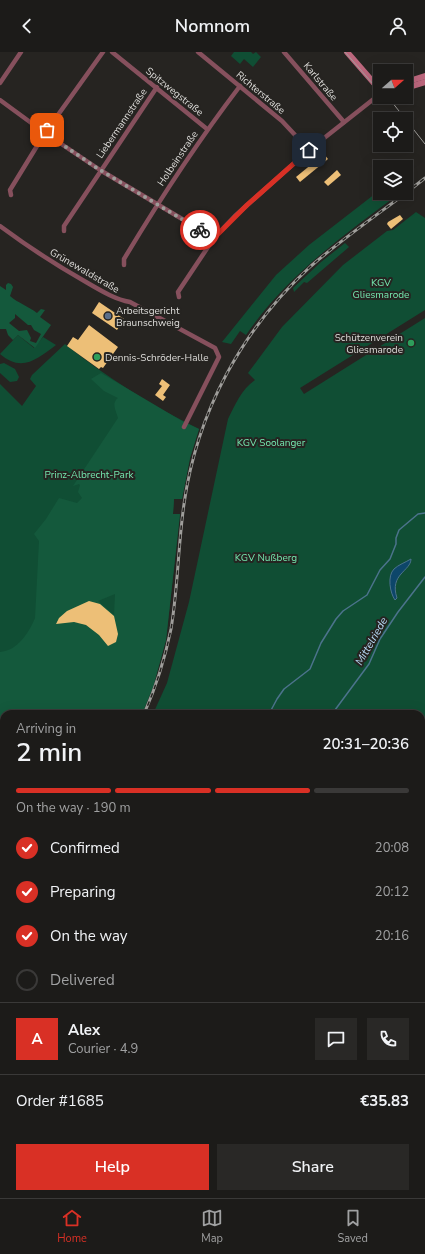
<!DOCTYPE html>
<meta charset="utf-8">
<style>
:root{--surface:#1c1b19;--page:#292826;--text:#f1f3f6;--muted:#a0a1a2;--line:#3a3938;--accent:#d93025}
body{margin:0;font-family:"Nunito Sans",sans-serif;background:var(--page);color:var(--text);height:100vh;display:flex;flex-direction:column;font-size:15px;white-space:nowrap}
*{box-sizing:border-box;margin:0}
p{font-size:13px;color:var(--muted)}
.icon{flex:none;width:22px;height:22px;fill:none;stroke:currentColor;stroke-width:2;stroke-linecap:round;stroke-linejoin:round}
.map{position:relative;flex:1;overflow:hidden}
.sheet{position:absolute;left:0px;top:658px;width:425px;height:488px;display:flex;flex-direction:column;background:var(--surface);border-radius:12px 12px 0 0;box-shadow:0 4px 16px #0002,0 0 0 1px var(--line)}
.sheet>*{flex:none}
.needle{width:26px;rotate:69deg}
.buttons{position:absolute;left:373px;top:12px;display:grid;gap:8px}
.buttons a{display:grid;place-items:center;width:40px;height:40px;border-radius:0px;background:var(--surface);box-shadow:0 4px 16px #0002,0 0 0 1px var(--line);font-size:20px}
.pin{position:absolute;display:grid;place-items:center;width:34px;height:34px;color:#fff;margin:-17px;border-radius:8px;box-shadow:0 2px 6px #0006}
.courier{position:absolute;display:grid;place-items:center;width:40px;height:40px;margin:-20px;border:3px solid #d93025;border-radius:50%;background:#fff;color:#222;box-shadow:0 1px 5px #0007}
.head em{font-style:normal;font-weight:600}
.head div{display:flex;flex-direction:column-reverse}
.head{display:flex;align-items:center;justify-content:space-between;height:68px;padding:0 16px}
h1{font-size:26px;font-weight:600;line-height:30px}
.bar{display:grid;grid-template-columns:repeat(4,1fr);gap:6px 4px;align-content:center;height:48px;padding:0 16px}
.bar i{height:5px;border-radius:3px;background:var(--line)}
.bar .selected{background:var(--accent)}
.bar p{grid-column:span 4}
.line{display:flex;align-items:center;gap:10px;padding:0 16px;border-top:1px solid var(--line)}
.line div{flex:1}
.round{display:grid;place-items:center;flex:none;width:42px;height:42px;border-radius:0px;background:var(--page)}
ol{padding:0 16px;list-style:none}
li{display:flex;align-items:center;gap:12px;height:44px}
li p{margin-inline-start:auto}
li .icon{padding:4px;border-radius:50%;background:var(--accent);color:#fff;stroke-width:4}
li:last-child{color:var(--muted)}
li i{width:22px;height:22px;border:2px solid var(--line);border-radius:50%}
.cta{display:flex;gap:8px;margin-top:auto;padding:8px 16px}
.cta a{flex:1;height:46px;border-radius:0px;background:var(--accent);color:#fff;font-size:16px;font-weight:600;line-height:46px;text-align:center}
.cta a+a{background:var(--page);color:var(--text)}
header{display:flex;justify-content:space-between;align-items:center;height:52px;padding:0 16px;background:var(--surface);font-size:18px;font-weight:600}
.tabs{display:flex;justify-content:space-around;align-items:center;height:56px;border-top:1px solid var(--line);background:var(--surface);font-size:11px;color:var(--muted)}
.tabs a{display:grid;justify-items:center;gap:2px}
.tabs .selected{color:var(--accent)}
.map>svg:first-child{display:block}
</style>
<header><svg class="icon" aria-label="back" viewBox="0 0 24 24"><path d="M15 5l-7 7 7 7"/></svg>Nomnom<svg class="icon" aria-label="person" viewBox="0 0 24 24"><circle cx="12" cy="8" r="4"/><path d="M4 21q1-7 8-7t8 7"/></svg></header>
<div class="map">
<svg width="425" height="1146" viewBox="0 0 425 1146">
<rect width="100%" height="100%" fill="#262421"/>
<g fill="#104e34">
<polygon points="234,0 251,0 253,2 256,0 261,5 253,15 244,7 240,12 231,4"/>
<path d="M380,138V141H400C343,184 287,223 246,283L240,279L231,292L222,290L276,223L309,193Z"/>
<path d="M416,160L425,166V258L300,336L304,342L425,266V705L421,711V662H153L167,631L189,550L228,367C235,353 241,338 255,328L248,321L282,275L343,213L387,179L393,178Z"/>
<polygon points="345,191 349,195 307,231 304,230 294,240 293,236 321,210"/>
<path d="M18,283L34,296L43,285L56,293C37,307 22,321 0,302Z"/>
<path d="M65,292C106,325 152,354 199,377L190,406L182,447H174L173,462H180L166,588L153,635L142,662H4V809L0,813V332L22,354L36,334L30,327L32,323Z"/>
<polygon points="4,311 15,317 19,325 17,329 10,330 0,321 0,312"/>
<polygon points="4,831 4,1036 0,1032 0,834"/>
<polygon points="1,1061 4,1064 4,1142 7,1142 5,1146 0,1146"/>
<polygon points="147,1142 418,1142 421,1146 151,1146"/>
</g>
<g fill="#14593c" fill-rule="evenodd">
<path d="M8,231L11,232L13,235L10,244C18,251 28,254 37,261L41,257L45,258L40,265L51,273L35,296L18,283L13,288L8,283L6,277H0V234L6,238V233ZM15,262L28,273H31L34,278L41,282L36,291L30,289L31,286L27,278L19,279L9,271L15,266Z"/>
<path d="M101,321L182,369L199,377L190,406L182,447H174L173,462H180L166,588L153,635L142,662H4V809L0,813V600C17,599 29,581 35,566L39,489L34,482L46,467L59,446L77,451L82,446L78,440L80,433L79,432L73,434L118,366C116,359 111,351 118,346L104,339L91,327ZM115,542L114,563L98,549Z"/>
</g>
<path fill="#0d466a" stroke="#4c738c" d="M411,507C411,519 389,522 397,546L395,548C390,541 387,524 394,517C398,513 406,510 411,507Z"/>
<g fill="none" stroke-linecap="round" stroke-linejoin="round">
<g stroke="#4c738c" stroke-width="1.5">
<polyline points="269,662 277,647 284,637 310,617 321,591 336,567 343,559 367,543 380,518 390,507 396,492 396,486 399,478 418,462 425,461"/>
<polyline points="332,662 369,612 380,587 398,560 425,525"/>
<polyline points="421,679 425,673"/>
<polyline points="286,1142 287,1146"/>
<polyline points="306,1142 308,1146"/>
<polyline points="219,1146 220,1142"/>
</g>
</g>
<g fill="#edbf77">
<polygon points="324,102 328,107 300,130 296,125"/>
<polygon points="337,118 341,123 328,134 324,130"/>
<polygon points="400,163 403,167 391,177 387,172 388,170"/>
<polygon points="99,250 124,267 117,278 92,261"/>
<polygon points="89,273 118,295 103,316 101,315 99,317 67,294 73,285 78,288"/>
<polygon points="162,327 170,333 163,343 166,345 163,349 155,343 162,334 159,332"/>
<polygon points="89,549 100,552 114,564 118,582 116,590 108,594 99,583 86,573 74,570 56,572 59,566 67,559"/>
</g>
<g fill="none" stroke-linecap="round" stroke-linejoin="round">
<g stroke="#86505d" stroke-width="4.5">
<polyline points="112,0 207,77"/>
<polyline points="198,0 282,69 309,98"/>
<polyline points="284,0 344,70"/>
<polyline points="0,31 21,0"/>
<polyline points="0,48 45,81 100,118 214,186"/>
<polyline points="11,143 10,138 45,81 103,0"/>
<path d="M0,174C27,194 56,213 86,230C100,238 114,247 130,250L215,296L219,305L184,375"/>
<polyline points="64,179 64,174 157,35"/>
<path d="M124,213V207C160,147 198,89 240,34"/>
<polyline points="179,245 178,240 214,186 235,164 309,98 380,42"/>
<polyline points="421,719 425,713"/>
<polyline points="421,797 425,802"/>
<polyline points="0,1067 4,1070"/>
</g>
<g stroke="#bc677d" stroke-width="6">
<polyline points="347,0 380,38"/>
<polyline points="406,30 425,24"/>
<polyline points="406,36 425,30"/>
<polyline points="0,1047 4,1051"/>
<polyline points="99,1142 104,1146"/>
</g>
<g stroke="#9f9e9b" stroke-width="1">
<polyline points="345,0 380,40"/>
<polyline points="388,45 425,92"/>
</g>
<defs>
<g id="rail">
<polyline points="406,141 425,126"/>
<path d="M144,662C156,635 165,606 171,577C178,536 178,494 184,452C197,360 242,277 311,214C341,188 374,165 406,141"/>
<polyline points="0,815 4,812"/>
</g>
</defs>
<use href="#rail" stroke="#9f9e9b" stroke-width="3"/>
<use href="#rail" stroke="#262421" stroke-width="1.5" stroke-dasharray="4.5" stroke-linecap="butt"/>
</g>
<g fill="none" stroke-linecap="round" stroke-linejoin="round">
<polyline stroke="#9e9c99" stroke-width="4" stroke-dasharray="0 7.2" points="47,78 45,81 100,118 200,178"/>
<polyline stroke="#d93025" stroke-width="5" points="200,178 214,186 247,153 309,98"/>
</g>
<circle fill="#5c6f8a" stroke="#262421" stroke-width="1.5" cx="108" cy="264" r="4"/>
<g fill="#2e9e5b" stroke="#262421" stroke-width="1.5">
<circle cx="411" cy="291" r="4"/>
<circle cx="97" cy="305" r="4"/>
</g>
<g text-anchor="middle" stroke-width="4" stroke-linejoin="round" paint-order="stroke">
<g font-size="10" fill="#deddda" stroke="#262421">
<text transform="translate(321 29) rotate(50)" y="4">Karlstraße</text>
<text transform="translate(175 39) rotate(39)" y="4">Spitzwegstraße</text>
<text transform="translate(261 40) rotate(40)" y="4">Richterstraße</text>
<text transform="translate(121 71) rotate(-56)" y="4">Liebermannstraße</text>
<text transform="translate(177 106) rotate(-56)" y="4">Holbeinstraße</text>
<text transform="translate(85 218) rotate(30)" y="4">Grünewaldstraße</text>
</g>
<g font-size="10" fill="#75eab1" stroke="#262421">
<text x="381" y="234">KGV<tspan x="381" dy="12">Gliesmarode</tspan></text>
<text x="271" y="394">KGV Soolanger</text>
<text x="89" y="426">Prinz-Albrecht-Park</text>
<text x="266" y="509">KGV Nußberg</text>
</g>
<g font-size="10" fill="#deddda" stroke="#262421" text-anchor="start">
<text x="116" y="262">Arbeitsgericht<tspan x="116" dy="12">Braunschweig</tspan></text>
<text x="403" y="289" text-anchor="end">Schützenverein<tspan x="403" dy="12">Gliesmarode</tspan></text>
<text x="105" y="309">Dennis-Schröder-Halle</text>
</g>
<g font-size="11" font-style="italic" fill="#b8daf7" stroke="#262421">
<text transform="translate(371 589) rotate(-60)" y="4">Mittelriede</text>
</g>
</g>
</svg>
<div class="buttons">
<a><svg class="needle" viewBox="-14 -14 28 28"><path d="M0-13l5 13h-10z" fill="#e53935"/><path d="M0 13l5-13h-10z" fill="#a0a1a2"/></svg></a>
<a><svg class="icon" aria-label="locate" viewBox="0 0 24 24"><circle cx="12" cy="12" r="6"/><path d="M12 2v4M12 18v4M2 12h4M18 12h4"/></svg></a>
<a><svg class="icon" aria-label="layers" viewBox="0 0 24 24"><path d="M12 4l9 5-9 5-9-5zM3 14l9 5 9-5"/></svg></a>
</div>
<div class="pin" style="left:47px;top:78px;background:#ea580c"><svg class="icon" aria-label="bag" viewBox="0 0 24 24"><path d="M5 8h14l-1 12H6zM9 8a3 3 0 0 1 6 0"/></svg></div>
<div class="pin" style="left:309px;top:98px;background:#1f2937"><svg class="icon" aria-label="home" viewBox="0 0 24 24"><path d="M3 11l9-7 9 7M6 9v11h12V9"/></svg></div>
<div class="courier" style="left:200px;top:178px"><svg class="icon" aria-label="bike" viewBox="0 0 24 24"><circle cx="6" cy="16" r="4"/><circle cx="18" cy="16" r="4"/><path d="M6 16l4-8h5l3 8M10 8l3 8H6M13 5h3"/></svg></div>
<section class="sheet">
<div class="head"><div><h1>2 min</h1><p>Arriving in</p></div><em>20:31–20:36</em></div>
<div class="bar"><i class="selected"></i><i class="selected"></i><i class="selected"></i><i></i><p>On the way · 190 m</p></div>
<ol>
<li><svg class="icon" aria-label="check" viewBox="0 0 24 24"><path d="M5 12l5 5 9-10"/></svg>Confirmed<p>20:08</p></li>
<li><svg class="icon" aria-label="check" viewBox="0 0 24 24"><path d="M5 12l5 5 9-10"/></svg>Preparing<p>20:12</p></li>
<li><svg class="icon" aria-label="check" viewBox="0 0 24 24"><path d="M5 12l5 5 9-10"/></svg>On the way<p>20:16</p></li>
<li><i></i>Delivered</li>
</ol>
<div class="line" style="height:72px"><b class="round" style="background:var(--accent);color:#fff">A</b><div><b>Alex</b><p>Courier · 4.9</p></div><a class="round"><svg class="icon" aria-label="chat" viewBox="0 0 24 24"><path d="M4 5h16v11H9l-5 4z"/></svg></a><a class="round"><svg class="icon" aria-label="phone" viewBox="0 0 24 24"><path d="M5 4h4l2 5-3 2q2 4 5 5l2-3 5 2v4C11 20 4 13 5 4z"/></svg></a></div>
<div class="line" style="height:52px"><div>Order #1685</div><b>€35.83</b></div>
<div class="cta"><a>Help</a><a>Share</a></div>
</section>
</div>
<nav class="tabs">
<a class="selected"><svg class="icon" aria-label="home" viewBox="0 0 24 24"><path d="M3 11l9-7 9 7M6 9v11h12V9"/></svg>Home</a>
<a><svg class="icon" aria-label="map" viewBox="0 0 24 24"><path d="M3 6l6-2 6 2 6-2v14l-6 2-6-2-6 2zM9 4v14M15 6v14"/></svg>Map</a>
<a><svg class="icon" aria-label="saved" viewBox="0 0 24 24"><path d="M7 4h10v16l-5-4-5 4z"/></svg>Saved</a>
</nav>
